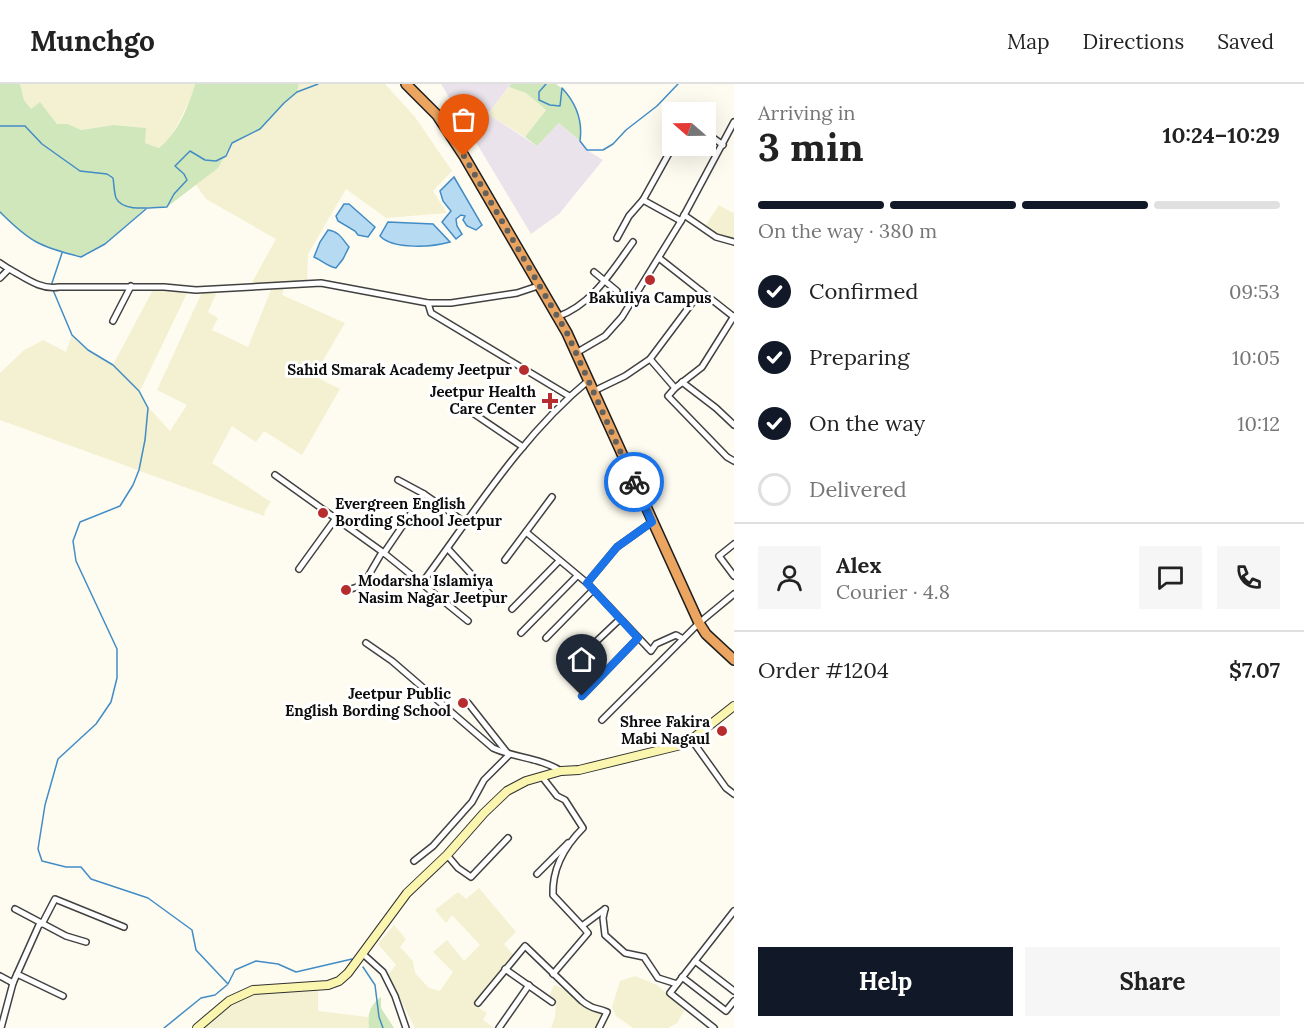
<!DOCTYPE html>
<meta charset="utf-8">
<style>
:root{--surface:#fff;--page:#f6f6f6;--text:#222;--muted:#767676;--line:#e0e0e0;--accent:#111827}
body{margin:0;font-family:Lora,serif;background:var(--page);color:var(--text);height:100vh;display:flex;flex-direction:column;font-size:22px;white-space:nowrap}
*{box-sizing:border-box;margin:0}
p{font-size:20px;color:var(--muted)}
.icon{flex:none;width:33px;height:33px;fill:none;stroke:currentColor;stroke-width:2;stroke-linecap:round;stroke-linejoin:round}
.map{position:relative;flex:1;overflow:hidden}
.panel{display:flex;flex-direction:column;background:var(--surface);width:570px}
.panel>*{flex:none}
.needle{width:39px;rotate:290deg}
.fabs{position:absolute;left:662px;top:18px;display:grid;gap:12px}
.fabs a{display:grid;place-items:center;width:54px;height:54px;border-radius:0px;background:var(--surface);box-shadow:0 6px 24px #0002;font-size:30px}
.pin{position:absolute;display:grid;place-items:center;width:51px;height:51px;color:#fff;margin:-62px -26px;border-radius:50% 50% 50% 0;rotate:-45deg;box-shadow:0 0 6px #0007}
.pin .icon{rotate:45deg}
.courier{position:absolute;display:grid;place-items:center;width:60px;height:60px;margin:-30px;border:4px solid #1a73e8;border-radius:50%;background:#fff;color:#222;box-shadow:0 2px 8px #0007}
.headline em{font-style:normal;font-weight:700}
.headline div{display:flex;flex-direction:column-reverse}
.headline{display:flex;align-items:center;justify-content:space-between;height:102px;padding:0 24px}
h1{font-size:39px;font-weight:700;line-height:45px}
.bar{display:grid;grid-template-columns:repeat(4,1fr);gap:9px 6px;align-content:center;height:72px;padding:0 24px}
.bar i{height:8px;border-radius:4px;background:var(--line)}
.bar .selected{background:var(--accent)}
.bar p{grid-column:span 4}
.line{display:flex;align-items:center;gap:15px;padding:0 24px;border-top:2px solid var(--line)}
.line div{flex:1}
.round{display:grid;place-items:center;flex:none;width:63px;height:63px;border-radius:0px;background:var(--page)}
ol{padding:0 24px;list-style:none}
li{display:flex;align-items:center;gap:18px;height:66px}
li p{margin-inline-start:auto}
li .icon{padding:6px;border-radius:50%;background:var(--accent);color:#fff;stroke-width:4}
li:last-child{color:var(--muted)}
li i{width:33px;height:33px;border:3px solid var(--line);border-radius:50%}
.primary-button{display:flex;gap:12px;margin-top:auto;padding:12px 24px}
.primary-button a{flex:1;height:69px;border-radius:0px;background:var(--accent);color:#fff;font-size:24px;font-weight:700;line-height:69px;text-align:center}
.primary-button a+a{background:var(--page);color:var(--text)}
header{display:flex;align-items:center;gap:36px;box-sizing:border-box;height:84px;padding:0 30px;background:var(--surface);border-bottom:2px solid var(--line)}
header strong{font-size:28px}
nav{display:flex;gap:33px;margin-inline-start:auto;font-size:21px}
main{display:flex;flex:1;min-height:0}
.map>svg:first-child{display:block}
</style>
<header>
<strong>Munchgo</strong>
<nav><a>Map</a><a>Directions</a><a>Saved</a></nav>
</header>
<main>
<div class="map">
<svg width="734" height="944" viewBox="0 0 734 944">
<rect width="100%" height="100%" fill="#fefcf0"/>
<polygon fill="#ebe3ec" points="441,0 511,0 488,30 537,62 559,39 580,57 587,66 603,76 559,130 531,150"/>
<g fill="#f3f1d1">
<polygon points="20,0 195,0 191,14 170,55 159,64 145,59 145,44 114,41 81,46 68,40 57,40 40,18 31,26 24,16"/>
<polygon points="299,0 385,0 415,33 452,87 433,107 447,129 386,134 346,105 308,170 307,200 285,201 282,211 345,239 314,292 340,305 302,371 264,347 256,358 232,342 212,379 271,418 265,427 264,432 0,336 0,289 23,267 43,256 66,268 72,251 88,266 113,281 155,202 189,205 140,307 149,324 170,347 187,321 157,306 203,206 218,205 208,228 218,234 212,246 248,263 273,201 250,202 276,155 206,115 196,101 218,83 232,59 260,45 284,19 297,8"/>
<polygon points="509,3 526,9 546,26 525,53 488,30"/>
<polygon points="719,121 733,129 734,127 734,158 703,145"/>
<polygon points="479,804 516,848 504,860 515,873 476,922 487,929 483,936 494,944 415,944 388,891 396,881 378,860 394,841 406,855 400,863 413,877 415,889 429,904 440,907 453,888 433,868 447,856 464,877 480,861 452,831 446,839 435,826 458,808 466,815"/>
<polygon points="635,892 657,901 678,920 684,927 677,939 668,944 633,944 616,932 612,923 620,897"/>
<polygon points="554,901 564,905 589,926 602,928 597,944 551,944 555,933 556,919 549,913"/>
<polygon points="318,902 318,927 368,933 369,944 196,944 239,911"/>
</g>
<g fill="#d0e7bb">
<path d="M0,0H20L24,16L31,25L40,18L57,40H68L81,46L114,41L146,44L145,59L159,64C177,50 189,22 195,0H299L297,8L284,19L260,45L232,59L218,84L167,123H147L105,160L81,173C40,163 30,158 0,128Z"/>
<path d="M511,0H556C575,12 583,35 580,57L559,39L537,62L525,53L546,26L526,9L509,3Z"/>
<path d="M381,913V924L394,944H369C367,930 370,921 381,913Z"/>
</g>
<g fill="#b7daf3" stroke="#428cc6" stroke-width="1.5">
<polygon points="454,93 482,141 476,146 467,142 463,136 465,132 461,131 456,135 457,142 462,150 456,155 442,138 451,127 443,117 440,107"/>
<polygon points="344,120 349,120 375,143 368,153 358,151 355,147 338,137 336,132"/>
<path d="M388,138L433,140L450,158C433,163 393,166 380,152Z"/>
<path d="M328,146C339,147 343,156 349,163L343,175L336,184C327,182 323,177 314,173L320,158Z"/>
</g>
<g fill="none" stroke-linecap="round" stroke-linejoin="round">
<g stroke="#428cc6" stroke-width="1.5">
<path d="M546,0L539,8V16L550,21L560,22L562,4C576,19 583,36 580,57L587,66H603L613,60L626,46L657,22L678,0"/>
<path d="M0,42H25L42,60L80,87L107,90L113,94C114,100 114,108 116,114C123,129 153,123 167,123L174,110L187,96L184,90L175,82L190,67L205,76L216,77L226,72L232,59L260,45L284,19L297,8L318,0"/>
<path d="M0,128C30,158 40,163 81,173L105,160L146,125"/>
<polyline points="51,202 62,169"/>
<polyline points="53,206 72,251 88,266 113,281 139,307 148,324 145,356 139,386 133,401 120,422 80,438 73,457 76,477 117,565 117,594 111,618 96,640 58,675 45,721 38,765 42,777 66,783 81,783 91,795 148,814 192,846 196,866 228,900 235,886 256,877 278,880 296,888 352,875"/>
<polyline points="363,883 375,901 379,933 383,944"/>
<polyline points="164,944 201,914 215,911 227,901"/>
</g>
<defs>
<g id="street">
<polyline points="705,48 723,61"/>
<polyline points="643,116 681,137"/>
<polyline points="684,131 716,153 734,158"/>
<polyline points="617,154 629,132 643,116 673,62"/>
<polyline points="659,174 734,233"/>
<polyline points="0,179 9,185"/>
<polyline points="594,188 617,207"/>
<path d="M0,194L9,185C26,194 40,206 59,203H164L196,206L321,199L428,219H451L517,209L538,202"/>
<polyline points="428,219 431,229 569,312"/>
<polyline points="734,232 702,283 675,304 668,312 727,373 734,377"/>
<path d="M557,233C592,221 612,187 633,158"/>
<polyline points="113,237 131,202"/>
<polyline points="576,269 605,252 622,233 681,137 734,38"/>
<polyline points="650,275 675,304"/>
<polyline points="682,298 716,324 734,341"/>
<polyline points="594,307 625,292 650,275 701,207"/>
<polyline points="458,319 523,363"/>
<polyline points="275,391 384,469 468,537"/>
<polyline points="398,396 424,410 466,439"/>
<polyline points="652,438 617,463 587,499 651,567 656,560 676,551 683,555"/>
<polyline points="526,448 587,499"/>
<polyline points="734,460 719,472 734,492"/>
<polyline points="448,465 497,518"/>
<polyline points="505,476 552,413"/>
<polyline points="299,485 336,434"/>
<path d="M422,499C474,429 521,352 589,296"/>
<polyline points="351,505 363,501 381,470 384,469 424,410"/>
<polyline points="512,525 559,477"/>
<polyline points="521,549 577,492"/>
<polyline points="546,554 593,506"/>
<path d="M366,559L392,577L493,664C515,674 541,674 561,687"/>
<polyline points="565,587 620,535"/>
<polyline points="582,612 638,554"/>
<polyline points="602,636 699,539 734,510"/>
<polyline points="691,655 726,704 734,710"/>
<path d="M543,694L557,712L565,716L583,744C565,762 552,785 553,811L582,842L605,825"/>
<polyline points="447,771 458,784 471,793 508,754"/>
<polyline points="414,777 433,762 472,718 484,696 509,671 468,619"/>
<polyline points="537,790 568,759"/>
<polyline points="15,825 66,852 86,858"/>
<polyline points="605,825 603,834 605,851 625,869 644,873 658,894 677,900"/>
<polyline points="363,870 383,888 395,912 406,944"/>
<polyline points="695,877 734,907"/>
<polyline points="505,885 552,918"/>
<polyline points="17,890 63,912"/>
<polyline points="553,890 588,849 582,842"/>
<polyline points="0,892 13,899"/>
<polyline points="682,893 726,927 734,917"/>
<path d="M478,919L525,862L582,917C593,926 595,923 607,928L599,944"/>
<polyline points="1,944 13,899 39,841 42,840 55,815 124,843"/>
<polyline points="499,944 529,901"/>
<polyline points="714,944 670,909 734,827"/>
</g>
<polyline id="secondary" points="197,944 229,917 253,906 328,901 339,897 348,889 407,809 447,771 484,729 507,707 526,697 561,687 579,686 681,661 696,652 734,622"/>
<polyline id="highway" points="406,0 437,31 464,72 567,249 699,539 706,550 734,576"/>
</defs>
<use href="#street" stroke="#414141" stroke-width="8"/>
<use href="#secondary" stroke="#303030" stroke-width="10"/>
<use href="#highway" stroke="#1f1f1f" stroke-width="12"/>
<use href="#street" stroke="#fff" stroke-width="5"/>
<use href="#secondary" stroke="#faf5af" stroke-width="8"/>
<use href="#highway" stroke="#eca560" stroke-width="9"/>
</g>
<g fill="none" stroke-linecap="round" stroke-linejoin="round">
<polyline stroke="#62615d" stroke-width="6" stroke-dasharray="0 10.8" points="464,72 567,249 634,398"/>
<polyline stroke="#1a73e8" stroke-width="8" points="582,612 638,554 587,499 617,463 652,438 634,398"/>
</g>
<g fill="#b72d2e" stroke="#fff" stroke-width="2">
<circle cx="650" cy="196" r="6"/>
<circle cx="524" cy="286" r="6"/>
<path d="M547 308h6v6h6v6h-6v6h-6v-6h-6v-6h6z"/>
<circle cx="323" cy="429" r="6"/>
<circle cx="346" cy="506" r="6"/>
<circle cx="463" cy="619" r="6"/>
<circle cx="722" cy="647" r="6"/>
</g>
<g text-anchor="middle" stroke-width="6" stroke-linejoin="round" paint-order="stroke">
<g font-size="15" font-weight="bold" fill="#0e0e0e" stroke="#fff" text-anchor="end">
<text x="650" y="219" text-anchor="middle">Bakuliya Campus</text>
<text x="512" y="291">Sahid Smarak Academy Jeetpur</text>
<text x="536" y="313">Jeetpur Health<tspan x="536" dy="17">Care Center</tspan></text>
<text x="335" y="425" text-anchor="start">Evergreen English<tspan x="335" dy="17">Bording School Jeetpur</tspan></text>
<text x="358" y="502" text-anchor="start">Modarsha Islamiya<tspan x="358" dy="17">Nasim Nagar Jeetpur</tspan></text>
<text x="451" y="615">Jeetpur Public<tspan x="451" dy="17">English Bording School</tspan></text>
<text x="710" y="643">Shree Fakira<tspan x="710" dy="17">Mabi Nagaul</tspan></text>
</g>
</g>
</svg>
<div class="fabs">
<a><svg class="needle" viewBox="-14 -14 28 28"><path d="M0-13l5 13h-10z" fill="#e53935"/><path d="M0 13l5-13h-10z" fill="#767676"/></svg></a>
</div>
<div class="pin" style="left:464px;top:72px;background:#ea580c"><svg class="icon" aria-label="bag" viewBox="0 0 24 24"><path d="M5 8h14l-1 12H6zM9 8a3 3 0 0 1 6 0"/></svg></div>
<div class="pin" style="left:582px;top:612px;background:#1f2937"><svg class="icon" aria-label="home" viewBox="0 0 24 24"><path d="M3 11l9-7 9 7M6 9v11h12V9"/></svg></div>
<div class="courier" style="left:634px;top:398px"><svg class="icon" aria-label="bike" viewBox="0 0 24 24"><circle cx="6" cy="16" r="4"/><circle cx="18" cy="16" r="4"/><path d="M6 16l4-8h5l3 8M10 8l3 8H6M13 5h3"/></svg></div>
</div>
<section class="panel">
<div class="headline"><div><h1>3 min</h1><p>Arriving in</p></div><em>10:24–10:29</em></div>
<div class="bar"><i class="selected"></i><i class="selected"></i><i class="selected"></i><i></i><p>On the way · 380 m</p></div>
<ol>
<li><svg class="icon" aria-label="check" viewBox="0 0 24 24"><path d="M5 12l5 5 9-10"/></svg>Confirmed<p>09:53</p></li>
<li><svg class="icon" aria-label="check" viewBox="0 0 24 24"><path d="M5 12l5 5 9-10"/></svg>Preparing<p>10:05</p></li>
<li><svg class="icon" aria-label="check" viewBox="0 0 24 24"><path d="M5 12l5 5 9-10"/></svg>On the way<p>10:12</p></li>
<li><i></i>Delivered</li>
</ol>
<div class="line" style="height:108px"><a class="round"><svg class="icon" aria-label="person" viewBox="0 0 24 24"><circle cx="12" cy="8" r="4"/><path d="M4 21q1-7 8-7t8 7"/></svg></a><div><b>Alex</b><p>Courier · 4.8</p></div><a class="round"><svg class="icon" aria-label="chat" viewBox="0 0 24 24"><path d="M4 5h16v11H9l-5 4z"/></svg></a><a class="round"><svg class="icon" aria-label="phone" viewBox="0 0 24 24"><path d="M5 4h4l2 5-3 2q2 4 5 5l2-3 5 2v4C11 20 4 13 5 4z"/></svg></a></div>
<div class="line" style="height:78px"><div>Order #1204</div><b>$7.07</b></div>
<div class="primary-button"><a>Help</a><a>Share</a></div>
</section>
</main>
